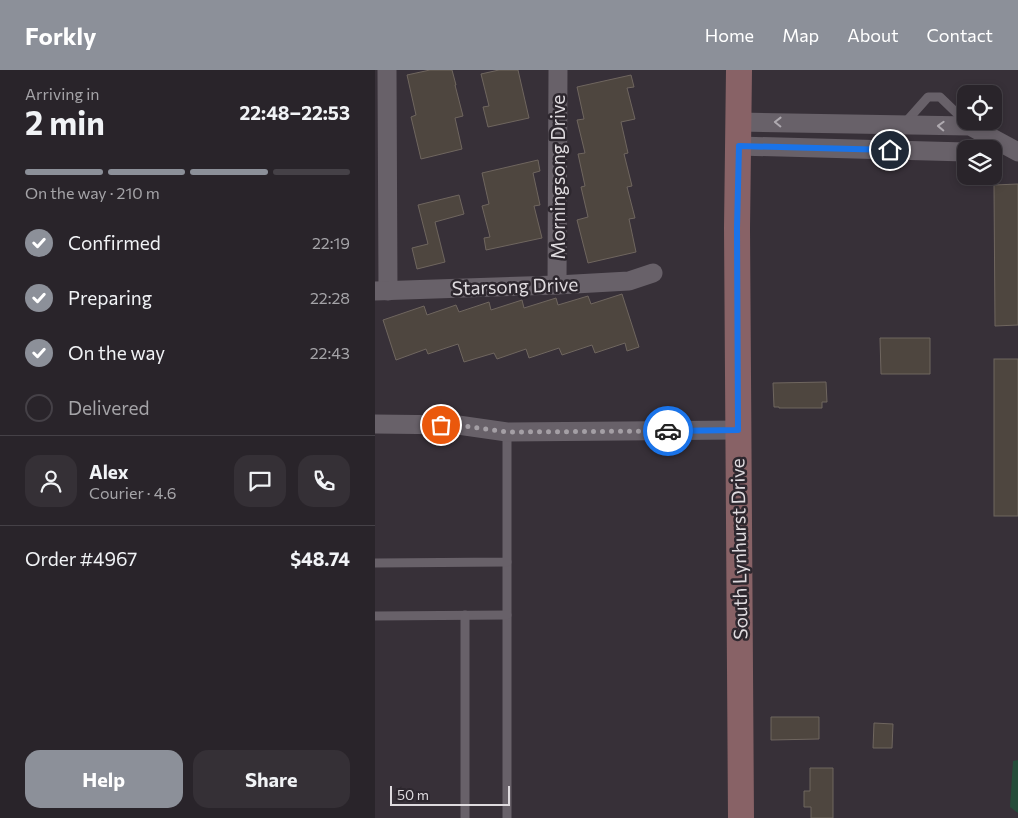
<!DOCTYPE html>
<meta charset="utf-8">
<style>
:root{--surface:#29242a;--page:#353036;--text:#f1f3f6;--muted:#a5a4a8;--line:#454147;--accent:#8c9099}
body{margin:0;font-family:Commissioner,sans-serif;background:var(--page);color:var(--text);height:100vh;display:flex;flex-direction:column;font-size:19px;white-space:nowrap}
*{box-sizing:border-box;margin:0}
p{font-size:16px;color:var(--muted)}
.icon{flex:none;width:28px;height:28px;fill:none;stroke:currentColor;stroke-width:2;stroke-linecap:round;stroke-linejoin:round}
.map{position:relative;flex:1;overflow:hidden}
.panel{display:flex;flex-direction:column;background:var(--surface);width:375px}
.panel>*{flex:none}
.tools{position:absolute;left:582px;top:15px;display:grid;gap:10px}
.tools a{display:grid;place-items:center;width:45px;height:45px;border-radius:10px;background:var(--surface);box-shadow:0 2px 8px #0003,0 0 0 1px var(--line);font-size:25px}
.scale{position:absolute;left:15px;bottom:12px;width:120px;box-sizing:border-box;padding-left:5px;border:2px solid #dfdbdf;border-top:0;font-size:14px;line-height:18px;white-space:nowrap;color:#dfdbdf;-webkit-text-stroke:4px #2d272e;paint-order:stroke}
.pin{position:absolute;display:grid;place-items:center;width:42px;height:42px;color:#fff;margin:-21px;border:2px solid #fff;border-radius:50%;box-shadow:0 1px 5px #0007}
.courier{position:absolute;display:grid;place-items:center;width:50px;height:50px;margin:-25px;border:4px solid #1a73e8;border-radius:50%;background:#fff;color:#222;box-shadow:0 1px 6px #0007}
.summary em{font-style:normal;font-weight:700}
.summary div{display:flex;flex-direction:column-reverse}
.summary{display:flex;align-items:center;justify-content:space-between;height:85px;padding:0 25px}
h1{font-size:32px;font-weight:700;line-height:38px}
.bar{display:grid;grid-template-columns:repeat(4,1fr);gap:8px 5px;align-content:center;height:60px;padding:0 25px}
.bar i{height:6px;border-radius:4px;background:var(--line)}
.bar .current{background:var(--accent)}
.bar p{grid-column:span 4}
.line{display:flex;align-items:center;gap:12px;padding:0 25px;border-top:1px solid var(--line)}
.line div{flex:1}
.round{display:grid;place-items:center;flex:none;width:52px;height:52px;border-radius:15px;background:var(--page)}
ol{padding:0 25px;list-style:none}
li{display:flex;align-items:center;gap:15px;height:55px}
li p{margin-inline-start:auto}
li .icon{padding:5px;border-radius:50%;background:var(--accent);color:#fff;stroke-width:4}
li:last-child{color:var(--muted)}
li i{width:28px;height:28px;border:2px solid var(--line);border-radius:50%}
.cta{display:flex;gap:10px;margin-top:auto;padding:10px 25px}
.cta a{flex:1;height:58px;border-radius:15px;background:var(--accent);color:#fff;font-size:20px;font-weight:700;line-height:58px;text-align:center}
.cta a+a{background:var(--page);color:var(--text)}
header{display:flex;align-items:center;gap:30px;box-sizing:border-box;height:70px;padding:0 25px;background:var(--accent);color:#fff}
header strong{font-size:24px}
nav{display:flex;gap:28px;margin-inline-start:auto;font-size:18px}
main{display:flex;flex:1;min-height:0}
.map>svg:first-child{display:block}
</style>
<header>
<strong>Forkly</strong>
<nav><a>Home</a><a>Map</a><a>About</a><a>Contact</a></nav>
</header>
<main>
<section class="panel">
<div class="summary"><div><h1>2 min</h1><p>Arriving in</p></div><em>22:48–22:53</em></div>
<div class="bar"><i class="current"></i><i class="current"></i><i class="current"></i><i></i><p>On the way · 210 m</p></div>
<ol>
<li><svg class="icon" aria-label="check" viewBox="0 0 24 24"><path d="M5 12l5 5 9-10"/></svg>Confirmed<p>22:19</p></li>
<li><svg class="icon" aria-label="check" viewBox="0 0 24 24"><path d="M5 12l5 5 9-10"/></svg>Preparing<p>22:28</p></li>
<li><svg class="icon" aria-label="check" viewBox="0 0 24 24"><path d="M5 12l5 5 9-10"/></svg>On the way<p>22:43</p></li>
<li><i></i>Delivered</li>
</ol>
<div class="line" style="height:90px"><a class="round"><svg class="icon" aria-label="person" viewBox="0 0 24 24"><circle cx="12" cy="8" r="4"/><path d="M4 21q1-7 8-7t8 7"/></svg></a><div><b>Alex</b><p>Courier · 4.6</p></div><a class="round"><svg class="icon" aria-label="chat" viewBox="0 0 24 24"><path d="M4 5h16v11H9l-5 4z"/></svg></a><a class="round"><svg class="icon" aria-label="phone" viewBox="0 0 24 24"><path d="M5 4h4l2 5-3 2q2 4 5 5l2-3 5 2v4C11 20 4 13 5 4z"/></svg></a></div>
<div class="line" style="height:65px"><div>Order #4967</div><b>$48.74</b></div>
<div class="cta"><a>Help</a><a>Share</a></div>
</section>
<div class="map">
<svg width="643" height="748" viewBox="0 0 643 748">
<rect width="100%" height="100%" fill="#373038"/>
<polygon fill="#254c3a" points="643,690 643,743 635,737 638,691"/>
<g fill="#4e463f" stroke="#6f665f">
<polygon points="55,0 77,0 81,15 80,15 88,46 80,48 87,79 46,89 36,47 41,45 32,5"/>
<polygon points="124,0 143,0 154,48 113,57 108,37 114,36 106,4"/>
<polygon points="256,5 259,17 252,18 260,49 246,52 253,83 249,84 257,116 252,117 260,148 254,149 261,182 213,193 202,150 213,147 206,117 210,116 203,84 210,83 202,50 209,49 202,17"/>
<polygon points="163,90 165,101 158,103 165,135 159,136 167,168 111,180 109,168 115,167 107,136 114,134 107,103"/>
<polygon points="643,114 643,255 620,256 619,115"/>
<polygon points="84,125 89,144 60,152 70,192 42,199 37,178 53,174 43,135"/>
<polygon points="247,224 264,277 252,281 250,273 220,283 217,275 187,285 184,278 154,288 151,279 122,289 119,283 89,292 83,274 53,284 51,279 21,290 8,250 49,236 52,245 81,235 84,242 114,232 116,240 147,230 149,238 181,228 183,235 213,226 216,234"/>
<polygon points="505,268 555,268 555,304 506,304"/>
<rect x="619" y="289" width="24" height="157"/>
<polygon points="451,312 452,332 447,332 447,338 404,338 404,337 399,337 398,313"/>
<polygon points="396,647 444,647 444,669 396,670"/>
<polygon points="499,653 518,654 517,678 498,678"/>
<polygon points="435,698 458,698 458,748 436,748 436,737 429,737 429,721 435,721"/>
</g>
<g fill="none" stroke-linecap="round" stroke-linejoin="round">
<g stroke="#686169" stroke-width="9">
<polyline points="529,54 553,27 565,27 593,54"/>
<polyline points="132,492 132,748"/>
<polyline points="0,493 132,492 132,362"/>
<polyline points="0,546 132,545"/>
<polyline points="90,748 90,545"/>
</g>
<g stroke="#686169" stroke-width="19">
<polyline points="12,0 13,221"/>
<polyline points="364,52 595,56 643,82"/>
<polyline points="364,76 591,82"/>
<polyline points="182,215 183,0"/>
<polyline points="0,221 182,215 254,211 278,203"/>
<polyline points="0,354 83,355 132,362 363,360"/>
</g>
<polyline stroke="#886266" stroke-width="26" points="364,0 362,158 366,748"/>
</g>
<defs><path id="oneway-chevron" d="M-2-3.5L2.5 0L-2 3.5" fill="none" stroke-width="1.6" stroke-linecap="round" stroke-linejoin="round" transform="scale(1.25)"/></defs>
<g stroke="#afaab0">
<use href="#oneway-chevron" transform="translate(403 52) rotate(-179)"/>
<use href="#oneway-chevron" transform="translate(566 56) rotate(-178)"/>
</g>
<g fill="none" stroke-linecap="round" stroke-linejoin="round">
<polyline stroke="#a49fa5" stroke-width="5" stroke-dasharray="0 9" points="66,355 83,355 132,362 293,361"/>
<polyline stroke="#1a73e8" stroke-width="6" points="293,361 363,360 362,158 364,76 515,80"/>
</g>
<g text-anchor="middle" stroke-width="5" stroke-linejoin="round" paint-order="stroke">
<g font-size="19" fill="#dfdbdf" stroke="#2d272e">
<text transform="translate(183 107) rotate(-90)" y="7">Morningsong Drive</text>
<text transform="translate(140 216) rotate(-2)" y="7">Starsong Drive</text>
<text transform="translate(364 479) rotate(-91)" y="7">South Lynhurst Drive</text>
</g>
</g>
</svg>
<div class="tools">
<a><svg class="icon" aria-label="locate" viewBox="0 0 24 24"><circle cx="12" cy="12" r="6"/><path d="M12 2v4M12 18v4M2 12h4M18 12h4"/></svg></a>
<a><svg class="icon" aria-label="layers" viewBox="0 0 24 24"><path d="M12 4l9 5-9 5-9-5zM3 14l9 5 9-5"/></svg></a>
</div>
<div class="scale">50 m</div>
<div class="pin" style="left:66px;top:355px;background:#ea580c"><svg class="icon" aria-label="bag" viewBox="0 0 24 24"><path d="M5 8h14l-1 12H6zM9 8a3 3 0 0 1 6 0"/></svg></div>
<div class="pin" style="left:515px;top:80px;background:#1f2937"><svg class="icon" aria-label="home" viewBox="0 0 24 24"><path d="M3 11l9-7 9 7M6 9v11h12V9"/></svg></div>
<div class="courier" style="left:293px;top:361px"><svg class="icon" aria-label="car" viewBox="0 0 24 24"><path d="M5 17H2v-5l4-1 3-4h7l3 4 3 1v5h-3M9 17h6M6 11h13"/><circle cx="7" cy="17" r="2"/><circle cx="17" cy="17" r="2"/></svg></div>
</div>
</main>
